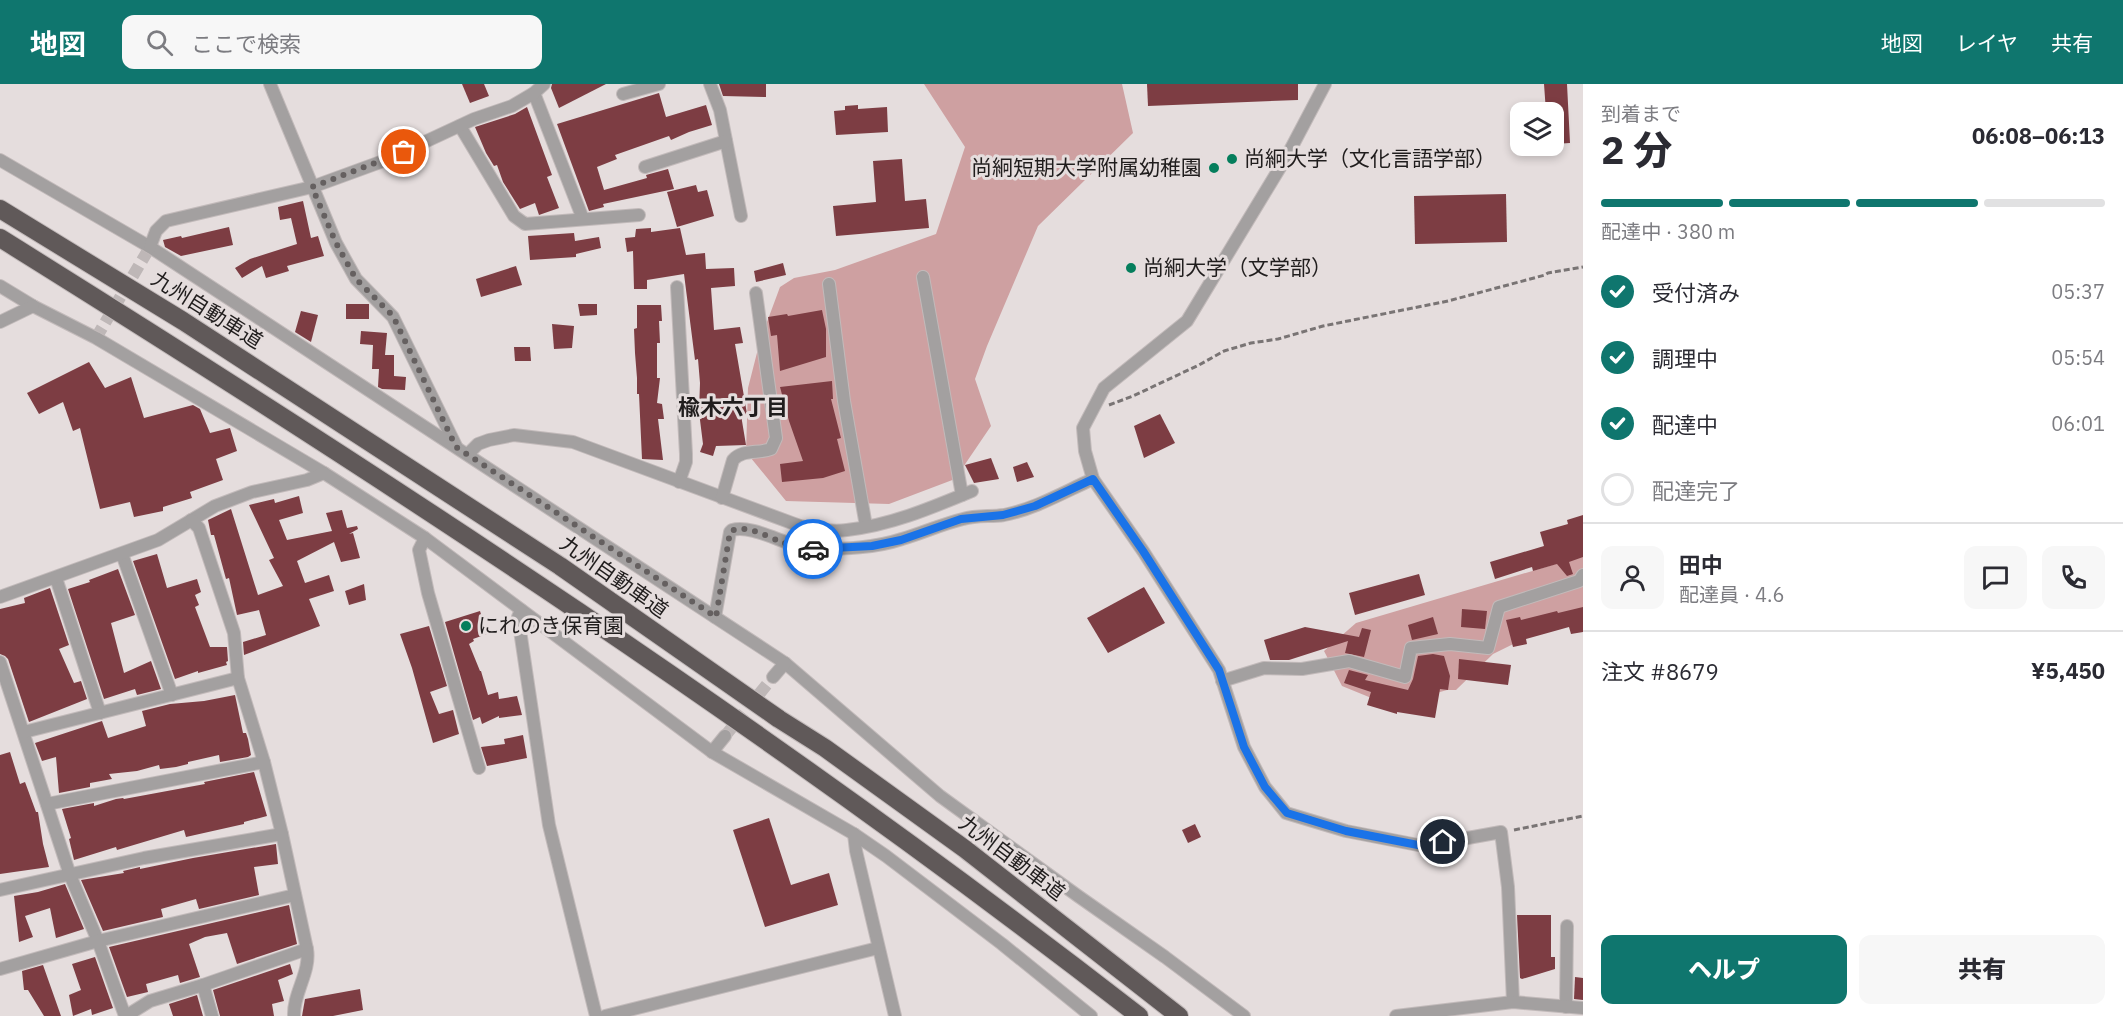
<!DOCTYPE html>
<html lang="ja">
<meta charset="utf-8">
<style>
:root{--surface:#fff;--page:#f7f7f7;--text:#2b2b33;--muted:#7c7c81;--line:#e1e1e2;--accent:#0f766e}
body{margin:0;font-family:"IBM Plex Sans","Noto Sans JP",sans-serif;background:var(--page);color:var(--text);height:100vh;display:flex;flex-direction:column;font-size:22px;white-space:nowrap}
*{box-sizing:border-box;margin:0}
p{font-size:20px;color:var(--muted)}
.icon{flex:none;width:33px;height:33px;fill:none;stroke:currentColor;stroke-width:2;stroke-linecap:round;stroke-linejoin:round}
.map{position:relative;flex:1;overflow:hidden}
.details{display:flex;flex-direction:column;background:var(--surface);width:540px}
.details>*{flex:none}
.tools{position:absolute;left:1510px;top:18px;display:grid;gap:12px}
.tools a{display:grid;place-items:center;width:54px;height:54px;border-radius:12px;background:var(--surface);box-shadow:0 3px 9px #0003;font-size:30px}
.pin{position:absolute;display:grid;place-items:center;width:51px;height:51px;color:#fff;margin:-26px;border:3px solid #fff;border-radius:50%;box-shadow:0 2px 6px #0007}
.courier{position:absolute;display:grid;place-items:center;width:60px;height:60px;margin:-30px;border:4px solid #1a73e8;border-radius:50%;background:#fff;color:#222;box-shadow:0 2px 8px #0007}
.head em{font-style:normal;font-weight:800}
.head div{display:flex;flex-direction:column-reverse}
.head{display:flex;align-items:center;justify-content:space-between;height:102px;padding:0 18px}
h1{font-size:39px;font-weight:800;line-height:45px}
.bar{display:grid;grid-template-columns:repeat(4,1fr);gap:9px 6px;align-content:center;height:72px;padding:0 18px}
.bar i{height:8px;border-radius:4px;background:var(--line)}
.bar .active{background:var(--accent)}
.bar p{grid-column:span 4}
.line{display:flex;align-items:center;gap:15px;padding:0 18px;border-top:2px solid var(--line)}
.line div{flex:1}
.round{display:grid;place-items:center;flex:none;width:63px;height:63px;border-radius:12px;background:var(--page)}
ol{padding:0 18px;list-style:none}
li{display:flex;align-items:center;gap:18px;height:66px}
li p{margin-inline-start:auto}
li .icon{padding:6px;border-radius:50%;background:var(--accent);color:#fff;stroke-width:4}
li:last-child{color:var(--muted)}
li i{width:33px;height:33px;border:3px solid var(--line);border-radius:50%}
.primary-button{display:flex;gap:12px;margin-top:auto;padding:12px 18px}
.primary-button a{flex:1;height:69px;border-radius:12px;background:var(--accent);color:#fff;font-size:24px;font-weight:800;line-height:69px;text-align:center}
.primary-button a+a{background:var(--page);color:var(--text)}
header{display:flex;align-items:center;gap:36px;box-sizing:border-box;height:84px;padding:0 30px;background:var(--accent);color:#fff}
header strong{font-size:28px}
nav{display:flex;gap:33px;margin-inline-start:auto;font-size:21px}
.search{width:420px;height:54px;background:var(--page);display:flex;align-items:center;gap:15px;box-sizing:border-box;padding:0 21px;border-radius:12px;color:var(--muted);font-size:22px}
main{display:flex;flex:1;min-height:0}
.map>svg:first-child{display:block}
</style>
<header>
<strong>地図</strong>
<div class="search"><svg class="icon" aria-label="search" viewBox="0 0 24 24"><circle cx="10" cy="10" r="6"/><path d="M15 15l6 6"/></svg>ここで検索</div>
<nav><a>地図</a><a>レイヤ</a><a>共有</a></nav>
</header>
<main>
<div class="map">
<svg width="1583" height="932" viewBox="0 0 1583 932">
<rect width="100%" height="100%" fill="#e5dddd"/>
<g fill="#cea0a1">
<polygon points="924,0 1122,0 1133,49 1038,142 987,262 975,295 991,342 955,395 889,420 786,417 746,368 748,304 760,257 780,203 794,194 835,186 936,150 965,63"/>
<polygon points="1583,472 1583,526 1493,570 1456,606 1447,606 1391,622 1342,602 1324,567 1356,539"/>
</g>
<g fill="#7d3d43">
<polygon points="462,0 484,0 489,12 470,19"/>
<polygon points="552,0 606,0 559,24 551,4"/>
<polygon points="719,0 766,0 766,13 723,12"/>
<polygon points="1147,0 1298,0 1298,16 1148,22"/>
<polygon points="1544,0 1567,0 1570,59 1554,60 1554,28 1546,28"/>
<polygon points="659,9 666,33 706,21 712,41 689,48 671,56 669,52 615,71 617,75 597,83 604,106 647,94 646,91 668,85 674,105 603,120 604,123 589,127 557,40"/>
<polygon points="858,21 858,25 887,23 888,48 836,51 834,27 845,26 845,22"/>
<polygon points="527,23 552,91 547,93 559,124 539,131 535,119 520,125 503,98 497,81 494,82 486,69 475,43 515,30"/>
<polygon points="902,75 905,117 926,115 929,144 836,152 833,122 876,118 873,77"/>
<polygon points="696,101 698,108 707,106 714,132 677,143 667,108"/>
<polygon points="1506,110 1507,158 1415,160 1414,112"/>
<polygon points="303,117 311,154 318,152 324,172 287,182 289,187 266,194 262,182 242,194 235,184 250,175 297,160 291,134 280,136 278,123"/>
<polygon points="229,143 233,161 181,172 165,163 163,156 181,152 182,154"/>
<polygon points="651,144 651,148 680,144 686,171 705,169 706,185 734,184 735,202 711,204 714,246 740,243 743,259 735,260 747,330 741,331 746,361 716,362 713,372 700,368 703,360 699,328 700,299 698,275 695,276 684,190 647,196 647,205 634,205 633,167 627,168 625,154 635,153 636,145"/>
<polygon points="574,149 575,157 599,153 601,164 576,170 576,173 530,176 528,152"/>
<polygon points="783,179 786,191 756,198 754,187"/>
<polygon points="516,182 522,201 481,213 476,195"/>
<rect x="346" y="220" width="23" height="15"/>
<polygon points="578,220 597,220 597,231 580,232"/>
<polygon points="637,221 661,221 662,237 659,237 660,259 657,259 657,294 660,294 657,319 662,320 664,335 658,335 663,376 642,375 639,310 637,310 637,294 635,269 634,245 637,244"/>
<polygon points="822,226 826,245 826,273 780,287 777,251 771,252 768,233 787,230 788,232"/>
<polygon points="301,227 318,231 311,258 295,248"/>
<polygon points="552,240 574,242 572,264 554,265"/>
<polygon points="361,247 387,249 385,271 394,271 394,292 406,293 405,306 382,305 378,303 379,285 372,285 373,261 360,260"/>
<polygon points="514,263 530,263 531,277 515,277"/>
<polygon points="89,278 105,304 131,293 144,334 193,321 200,325 210,349 230,344 237,367 216,375 223,396 190,408 192,414 163,423 163,427 134,433 130,418 100,425 80,344 73,347 63,318 39,330 27,309"/>
<polygon points="832,297 833,315 831,315 841,354 837,355 845,387 823,394 782,398 780,380 803,377 789,337 780,303"/>
<polygon points="1160,330 1175,359 1144,374 1134,342"/>
<polygon points="991,374 999,395 974,399 965,381"/>
<polygon points="1027,378 1034,393 1017,398 1013,383"/>
<polygon points="299,412 303,429 279,436 287,456 332,447 326,429 342,426 347,444 357,442 358,445 349,450 353,449 360,474 341,478 334,458 297,477 305,499 329,491 334,507 309,515 320,542 244,571 243,558 266,551 259,526 237,531 229,494 226,495 214,451 211,451 208,436 231,425 258,511 283,502 269,476 274,474 249,421 274,415 275,419"/>
<polygon points="1583,431 1583,473 1569,478 1573,490 1567,492 1557,480 1533,487 1532,483 1495,495 1490,478 1544,462 1540,448 1568,440 1567,436"/>
<polygon points="157,470 167,504 197,495 201,508 195,511 199,521 195,523 210,563 227,563 228,577 226,578 227,581 198,589 198,587 175,595 133,477"/>
<polygon points="118,485 135,531 111,539 124,589 151,577 161,605 137,611 135,605 104,615 68,505 90,498 89,496"/>
<polygon points="1419,490 1425,511 1355,531 1349,509"/>
<polygon points="364,500 366,516 349,521 345,507"/>
<polygon points="1144,503 1165,539 1108,569 1087,534"/>
<polygon points="50,504 69,561 59,565 74,599 81,597 87,615 29,638 8,575 5,572 0,570 0,525 25,519 24,514"/>
<polygon points="1583,523 1583,548 1571,550 1569,543 1526,555 1527,560 1513,563 1506,536 1520,533 1521,536 1557,527 1558,529"/>
<polygon points="1462,525 1487,527 1485,545 1461,543"/>
<polygon points="480,527 487,550 473,555 474,557 469,560 480,587 481,587 488,611 498,608 499,615 517,612 522,631 499,634 499,632 482,640 480,633 473,636 445,538"/>
<polygon points="1433,533 1438,550 1412,556 1408,541"/>
<polygon points="429,542 447,602 430,608 439,630 453,626 459,650 433,659 412,584 400,550"/>
<polygon points="1305,543 1359,553 1362,544 1371,546 1364,573 1345,569 1348,557 1289,576 1270,576 1264,556"/>
<polygon points="1433,570 1444,572 1450,592 1448,606 1440,605 1435,634 1397,628 1397,630 1367,621 1371,608 1344,599 1349,586 1368,591 1365,596 1408,606 1413,595 1418,572"/>
<polygon points="1459,575 1511,581 1508,601 1458,595"/>
<polygon points="235,611 243,649 246,649 248,655 251,671 248,673 220,678 219,671 188,678 188,680 176,683 160,685 159,681 137,687 109,690 112,695 90,699 90,703 59,709 56,673 42,677 35,659 102,637 108,654 146,642 142,627 170,620 204,617"/>
<polygon points="523,651 527,674 487,682 481,663 505,660 504,655"/>
<polygon points="10,668 20,700 25,698 36,728 38,728 43,760 49,783 0,790 0,671"/>
<polygon points="254,688 267,732 244,738 244,740 186,753 184,746 117,766 116,763 74,776 69,755 71,754 62,725 94,719 94,722 116,715 123,714 124,715 205,700 204,698"/>
<polygon points="769,734 791,801 829,789 838,821 765,843 733,746"/>
<polygon points="1195,740 1201,753 1188,759 1182,746"/>
<polygon points="276,760 278,780 254,783 259,811 199,825 196,815 161,825 163,833 103,847 81,796 124,789 123,787 140,783 140,785 193,774"/>
<polygon points="65,800 84,845 56,854 50,824 25,832 33,853 19,858 14,812 38,808"/>
<polygon points="289,821 297,860 237,880 227,849 205,853 189,860 200,893 180,899 178,891 146,900 148,908 127,913 109,863"/>
<polygon points="1517,831 1551,831 1551,873 1555,873 1555,885 1522,895 1520,894"/>
<polygon points="95,873 113,924 92,931 91,925 73,932 69,911 81,906 72,880"/>
<polygon points="290,880 293,890 278,896 284,917 272,920 274,932 220,932 213,906"/>
<polygon points="43,881 61,932 44,932 28,906 24,906 22,887"/>
<polygon points="1575,893 1583,894 1583,916 1574,915"/>
<polygon points="360,905 363,926 333,932 302,932 305,915"/>
<polygon points="197,911 203,932 173,932 169,920"/>
</g>
<g fill="none" stroke-linecap="round" stroke-linejoin="round">
<g stroke="#beb7b7" stroke-width="12" stroke-dasharray="12 6" stroke-linecap="butt">
<polyline points="96,254 150,163"/>
<polyline points="725,652 773,593"/>
</g>
<defs>
<g id="street">
<polyline points="270,0 336,159 356,195 393,233 456,362"/>
<polyline points="710,0 720,26 741,132"/>
<polyline points="1325,0 1287,72 1187,237 1104,304 1083,344 1085,367 1093,395 1143,467 1219,586 1244,663 1265,703 1286,729 1346,747 1423,762 1501,748 1508,803 1513,918"/>
<polyline points="534,9 583,135"/>
<polyline points="623,10 659,0"/>
<polyline points="460,42 514,132 525,140 639,131"/>
<polyline points="0,76 150,163 785,579 940,712 1078,812 1165,873 1244,932"/>
<polyline points="645,83 726,57"/>
<polyline points="150,163 156,147 166,137 312,103 386,76 474,35 512,22 534,9 544,0"/>
<polyline points="923,193 962,411"/>
<polyline points="829,200 844,317 866,442"/>
<polyline points="0,202 33,222 96,254 324,389 425,454 712,668 854,750 886,772 1002,860 1091,932"/>
<polyline points="677,203 686,370 686,378 679,398"/>
<polyline points="0,238 33,222"/>
<path d="M468,370L478,360L489,356L514,351L573,358L800,442C816,445 831,448 847,446C891,441 931,424 972,407"/>
<path d="M722,414L733,376C742,365 758,370 771,365L776,354L756,209"/>
<polyline points="425,454 419,466 428,509 479,684"/>
<polyline points="122,470 172,611"/>
<polyline points="56,494 100,629"/>
<polyline points="0,513 158,456 215,422 252,408 307,396 324,389"/>
<polyline points="521,526 518,533 549,741 596,932"/>
<path d="M715,533L730,448L732,446C756,440 789,465 816,465C845,465 875,464 902,455C923,449 942,440 963,435C977,431 990,433 1004,431C1035,425 1064,408 1093,395"/>
<polyline points="0,578 70,791 98,857 125,932"/>
<polyline points="773,593 785,579"/>
<polyline points="1222,597 1264,584 1302,585 1349,577 1405,593 1411,564 1450,560 1488,564 1499,523 1579,497 1583,491"/>
<polyline points="24,648 238,594"/>
<polyline points="712,668 725,652"/>
<polyline points="47,720 264,678"/>
<polyline points="854,750 856,767 895,932"/>
<polyline points="0,806 144,774 282,750"/>
<polyline points="0,885 98,857 295,811"/>
<polyline points="203,901 212,932"/>
<polyline points="1566,923 1567,842"/>
<polyline points="126,932 150,917 203,901 307,865 282,750 264,678 238,594 234,549 199,444 191,436"/>
<path d="M294,932C293,909 311,888 307,865"/>
<polyline points="605,932 878,864"/>
<polyline points="1396,932 1513,918 1583,924"/>
</g>
<g id="highway">
<polyline points="0,125 183,237 560,482 779,635 825,664 965,765 1179,932"/>
<path d="M0,154C390,397 775,649 1139,932"/>
</g>
</defs>
<use href="#street" stroke="#c2baba" stroke-width="14"/>
<use href="#highway" stroke="#c2baba" stroke-width="20"/>
<g stroke="#797474" stroke-width="3" stroke-dasharray="6 3" stroke-linecap="butt">
<polyline points="1109,321 1133,312 1199,281 1224,267 1251,259 1278,255 1323,242 1448,217 1545,191 1548,189 1583,183"/>
<polyline points="1514,746 1583,732"/>
</g>
<use href="#street" stroke="#a3a0a0" stroke-width="12"/>
<use href="#highway" stroke="#605959" stroke-width="18"/>
</g>
<g fill="none" stroke-linecap="round" stroke-linejoin="round">
<path stroke="#656060" stroke-width="6" stroke-dasharray="0 10.8" d="M404,68L312,103L336,159L356,195L393,232L456,363L716,533L730,448C745,438 769,454 784,459C794,462 804,463 813,465"/>
<polyline stroke="#1a73e8" stroke-width="8" points="813,465 872,462 901,456 961,435 1003,431 1035,422 1093,395 1143,467 1219,586 1244,663 1265,703 1287,729 1346,747 1423,762 1443,758"/>
</g>
<g fill="#057e5c" stroke="#e5dddd" stroke-width="2">
<circle cx="1232" cy="75" r="6"/>
<circle cx="1214" cy="84" r="6"/>
<circle cx="1131" cy="184" r="6"/>
<circle cx="466" cy="542" r="6"/>
</g>
<g text-anchor="middle" stroke-width="6" stroke-linejoin="round" paint-order="stroke">
<g font-size="21" fill="#201d1d" stroke="#e5dddd" text-anchor="start">
<text x="1244" y="82">尚絅大学（文化言語学部）</text>
<text x="1202" y="91" text-anchor="end">尚絅短期大学附属幼稚園</text>
<text x="1143" y="191">尚絅大学（文学部）</text>
<text x="478" y="549">にれのき保育園</text>
</g>
<g font-size="21" fill="#201d1d" stroke="#e5dddd">
<text transform="translate(207 226) rotate(32)" y="7">九州自動車道</text>
<text transform="translate(614 493) rotate(35)" y="7">九州自動車道</text>
<text transform="translate(1012 774) rotate(37)" y="7">九州自動車道</text>
</g>
<g font-size="22" font-weight="bold" fill="#201d1d" stroke="#e5dddd">
<text x="733" y="331">楡木六丁目</text>
</g>
</g>
</svg>
<div class="tools">
<a><svg class="icon" aria-label="layers" viewBox="0 0 24 24"><path d="M12 4l9 5-9 5-9-5zM3 14l9 5 9-5"/></svg></a>
</div>
<div class="pin" style="left:404px;top:68px;background:#ea580c"><svg class="icon" aria-label="bag" viewBox="0 0 24 24"><path d="M5 8h14l-1 12H6zM9 8a3 3 0 0 1 6 0"/></svg></div>
<div class="pin" style="left:1443px;top:758px;background:#1f2937"><svg class="icon" aria-label="home" viewBox="0 0 24 24"><path d="M3 11l9-7 9 7M6 9v11h12V9"/></svg></div>
<div class="courier" style="left:813px;top:465px"><svg class="icon" aria-label="car" viewBox="0 0 24 24"><path d="M5 17H2v-5l4-1 3-4h7l3 4 3 1v5h-3M9 17h6M6 11h13"/><circle cx="7" cy="17" r="2"/><circle cx="17" cy="17" r="2"/></svg></div>
</div>
<section class="details">
<div class="head"><div><h1>2 分</h1><p>到着まで</p></div><em>06:08–06:13</em></div>
<div class="bar"><i class="active"></i><i class="active"></i><i class="active"></i><i></i><p>配達中 · 380 m</p></div>
<ol>
<li><svg class="icon" aria-label="check" viewBox="0 0 24 24"><path d="M5 12l5 5 9-10"/></svg>受付済み<p>05:37</p></li>
<li><svg class="icon" aria-label="check" viewBox="0 0 24 24"><path d="M5 12l5 5 9-10"/></svg>調理中<p>05:54</p></li>
<li><svg class="icon" aria-label="check" viewBox="0 0 24 24"><path d="M5 12l5 5 9-10"/></svg>配達中<p>06:01</p></li>
<li><i></i>配達完了</li>
</ol>
<div class="line" style="height:108px"><a class="round"><svg class="icon" aria-label="person" viewBox="0 0 24 24"><circle cx="12" cy="8" r="4"/><path d="M4 21q1-7 8-7t8 7"/></svg></a><div><b>田中</b><p>配達員 · 4.6</p></div><a class="round"><svg class="icon" aria-label="chat" viewBox="0 0 24 24"><path d="M4 5h16v11H9l-5 4z"/></svg></a><a class="round"><svg class="icon" aria-label="phone" viewBox="0 0 24 24"><path d="M5 4h4l2 5-3 2q2 4 5 5l2-3 5 2v4C11 20 4 13 5 4z"/></svg></a></div>
<div class="line" style="height:78px"><div>注文 #8679</div><b>¥5,450</b></div>
<div class="primary-button"><a>ヘルプ</a><a>共有</a></div>
</section>
</main>
